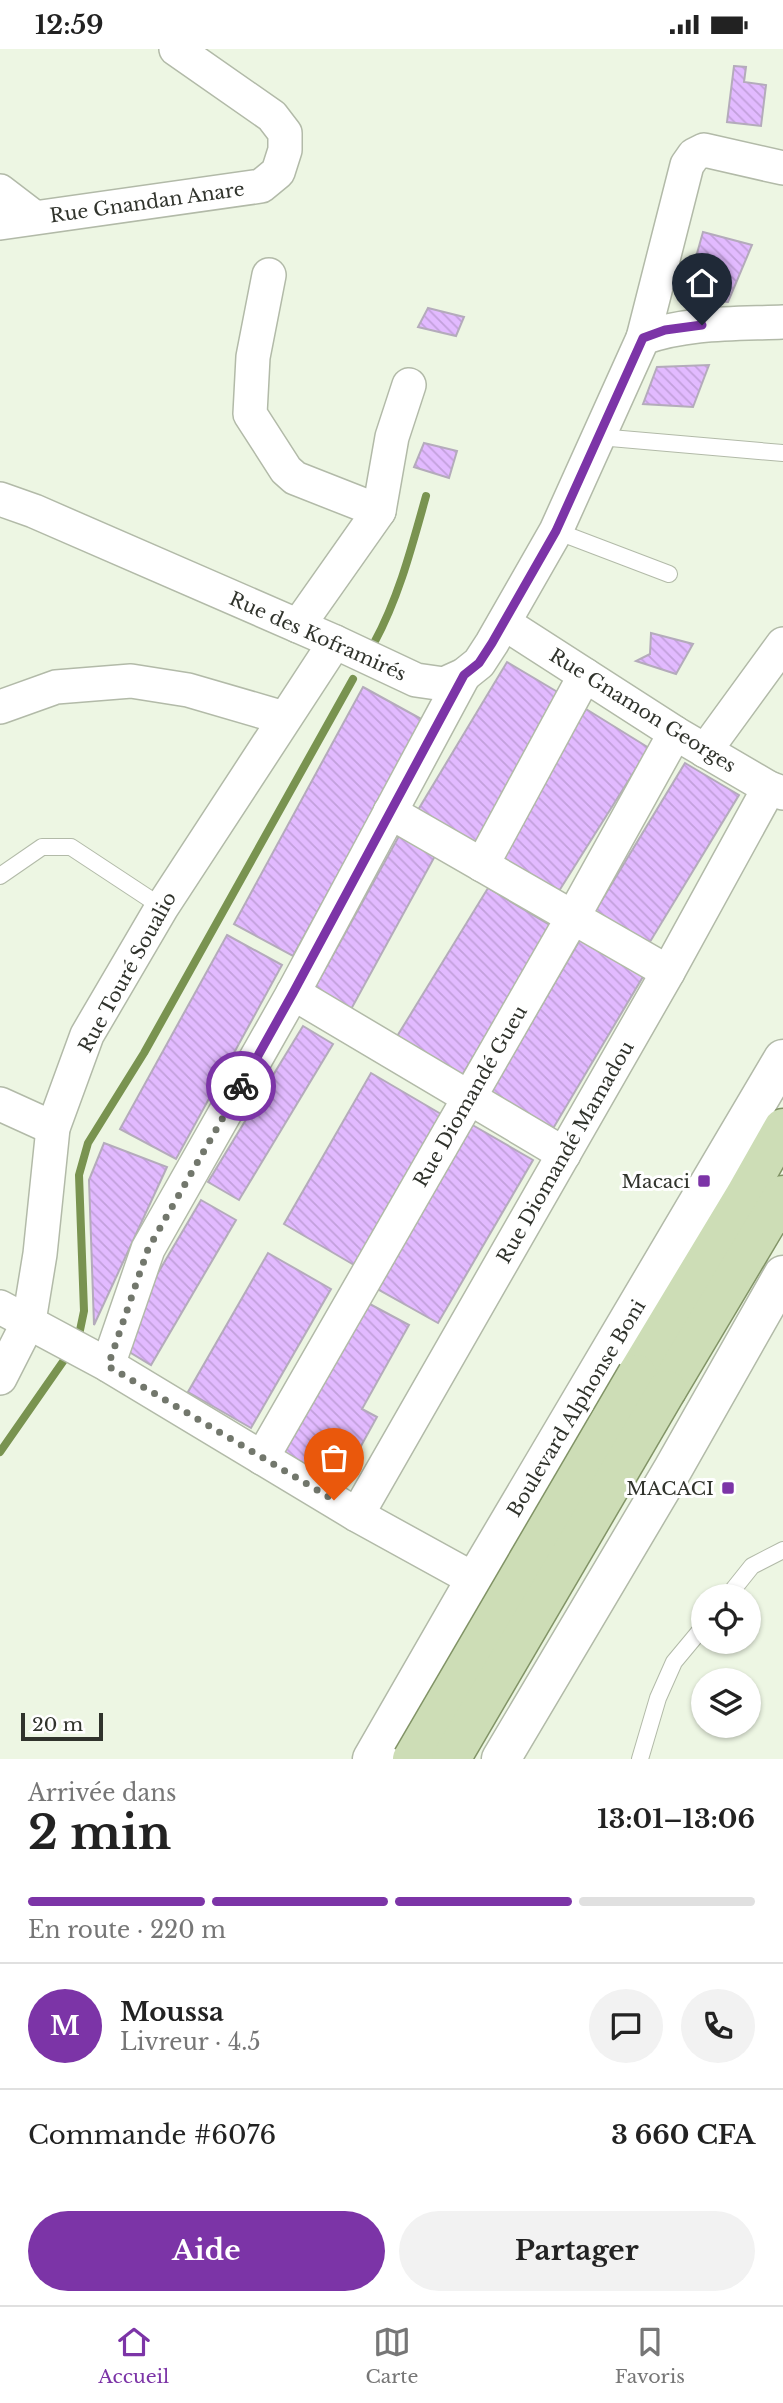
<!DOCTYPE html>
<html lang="fr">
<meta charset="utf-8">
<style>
:root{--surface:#fff;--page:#f2f2f2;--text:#222;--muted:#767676;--line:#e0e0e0;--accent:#7c34a7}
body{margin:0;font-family:"Libre Baskerville",serif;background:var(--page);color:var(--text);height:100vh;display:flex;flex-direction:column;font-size:26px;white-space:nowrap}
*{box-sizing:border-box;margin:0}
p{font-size:23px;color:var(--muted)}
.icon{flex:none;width:38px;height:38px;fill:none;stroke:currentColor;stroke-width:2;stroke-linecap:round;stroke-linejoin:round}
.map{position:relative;height:1710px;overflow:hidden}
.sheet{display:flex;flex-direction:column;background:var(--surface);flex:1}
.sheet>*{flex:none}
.controls{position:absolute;left:691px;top:1535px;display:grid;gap:14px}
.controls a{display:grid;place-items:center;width:70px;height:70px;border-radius:50%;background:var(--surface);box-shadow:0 2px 5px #0004;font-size:35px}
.scale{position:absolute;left:21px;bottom:18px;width:82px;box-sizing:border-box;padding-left:7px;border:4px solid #30332c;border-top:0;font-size:19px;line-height:24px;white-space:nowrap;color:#30332c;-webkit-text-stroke:5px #fff;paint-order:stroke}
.pin{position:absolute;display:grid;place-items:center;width:60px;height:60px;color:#fff;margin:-72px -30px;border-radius:50% 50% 50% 0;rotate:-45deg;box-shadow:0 0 7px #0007}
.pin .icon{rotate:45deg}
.courier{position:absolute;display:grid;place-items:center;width:70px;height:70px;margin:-35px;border:5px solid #7c34a7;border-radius:50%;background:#fff;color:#222;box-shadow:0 2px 9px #0007}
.head em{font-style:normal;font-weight:700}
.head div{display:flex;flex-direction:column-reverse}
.head{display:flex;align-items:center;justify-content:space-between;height:119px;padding:0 28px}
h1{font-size:46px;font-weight:700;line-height:52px}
.bar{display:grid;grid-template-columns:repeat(4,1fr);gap:10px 7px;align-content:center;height:84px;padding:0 28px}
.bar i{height:9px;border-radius:5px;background:var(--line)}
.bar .on{background:var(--accent)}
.bar p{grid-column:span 4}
.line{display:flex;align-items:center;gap:18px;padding:0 28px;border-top:2px solid var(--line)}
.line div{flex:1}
.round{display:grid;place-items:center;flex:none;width:74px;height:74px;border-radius:37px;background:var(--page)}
.button{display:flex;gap:14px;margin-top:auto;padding:14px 28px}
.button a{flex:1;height:80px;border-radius:42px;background:var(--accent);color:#fff;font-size:28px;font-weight:700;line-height:80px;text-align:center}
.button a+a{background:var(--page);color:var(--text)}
.status{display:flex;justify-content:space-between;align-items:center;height:49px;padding:0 35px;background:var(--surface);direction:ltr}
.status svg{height:19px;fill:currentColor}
.menu{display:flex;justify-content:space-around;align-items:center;height:98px;border-top:2px solid var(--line);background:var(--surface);font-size:19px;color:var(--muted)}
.menu a{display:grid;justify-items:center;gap:4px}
.menu .on{color:var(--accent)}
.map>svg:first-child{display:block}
</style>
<div class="status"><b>12:59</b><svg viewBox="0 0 49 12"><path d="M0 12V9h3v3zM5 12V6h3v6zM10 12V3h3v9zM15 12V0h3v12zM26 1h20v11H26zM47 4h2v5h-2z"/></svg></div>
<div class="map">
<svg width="783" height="1710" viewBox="0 0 783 1710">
<defs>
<pattern id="building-back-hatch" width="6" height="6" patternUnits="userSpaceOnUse" patternTransform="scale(1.75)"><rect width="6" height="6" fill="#e2baff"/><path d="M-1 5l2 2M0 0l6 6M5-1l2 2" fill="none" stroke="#c2a0db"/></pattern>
</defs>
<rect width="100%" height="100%" fill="#edf6e3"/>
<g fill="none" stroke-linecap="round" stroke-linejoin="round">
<g stroke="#799350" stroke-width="8">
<path d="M374,594C399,548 412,497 426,447"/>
<polyline points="79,1286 84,1262 79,1126 88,1094 144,1004 353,630"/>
<polyline points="0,1403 69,1304"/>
</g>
</g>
<g fill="url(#building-back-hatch)" stroke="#b4abbb" stroke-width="2">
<polygon points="734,17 746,18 744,33 766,36 761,77 727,73"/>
<polygon points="703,183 752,196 728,253 684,251"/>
<polygon points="428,259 464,268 456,287 418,278"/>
<polygon points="709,316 693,358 643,355 657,318"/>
<polygon points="424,394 457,402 449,429 414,418"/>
<polygon points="651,584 693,595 676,625 636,612 650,605"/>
<polygon points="507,613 566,648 469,811 409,776"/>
<polygon points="363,638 423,671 293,907 234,875"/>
<polygon points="586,660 649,699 554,850 491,811"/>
<polygon points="685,714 739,746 642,906 588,874"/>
<polygon points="399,787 435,807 349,964 312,944"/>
<polygon points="488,839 553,878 461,1028 396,989"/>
<polygon points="227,886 282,916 176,1110 120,1080"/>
<polygon points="581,889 644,926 551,1083 489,1046"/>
<polygon points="303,977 333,995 239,1151 208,1133"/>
<polygon points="371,1024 441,1065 354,1216 284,1175"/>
<polygon points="469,1074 533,1111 438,1274 374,1238"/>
<polygon points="104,1094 167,1118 94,1276 89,1131"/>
<polygon points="201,1151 236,1171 151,1316 116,1295"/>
<polygon points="268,1204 331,1240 251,1379 188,1343"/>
<polygon points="366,1253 409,1276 362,1360 377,1368 339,1437 282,1405"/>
</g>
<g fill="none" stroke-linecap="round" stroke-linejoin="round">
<defs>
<g id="service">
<polyline points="599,388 783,404"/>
<polyline points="556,482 669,525"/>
<polyline points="0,827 42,798 71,798 162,858"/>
<polyline points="728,1547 752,1517 783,1501"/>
<polyline points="640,1710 658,1649 674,1613 704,1577"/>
</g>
<g id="minor">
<polyline points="0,142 34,168"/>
<polyline points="0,174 261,137 278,123 285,101 285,84 272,67 176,0"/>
<polyline points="269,226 253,308 250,365 286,421 295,429 379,462"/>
<polyline points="643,289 687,116 694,106 704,101 783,119"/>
<path d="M0,450L34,462L335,593L416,631L444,635L464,626L479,614L492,594L556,482L643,289C688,273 736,275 783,273"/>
<polyline points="504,574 675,684 769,739 783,744"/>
<polyline points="298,577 379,462 392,388 409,336"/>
<polyline points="0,658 56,638 131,632 188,641 284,669"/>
<polyline points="705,702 783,595"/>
<polyline points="390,763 668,923"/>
<polyline points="482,816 585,626"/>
<polyline points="293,944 564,1105"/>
<polyline points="0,1055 53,1079"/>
<polyline points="0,1258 108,1316 357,1466 475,1531"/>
<polyline points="108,1316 148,1200 293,944 464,626"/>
<polyline points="0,1329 29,1272 40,1205 53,1079 87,986 162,858 335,593"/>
<polyline points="262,1409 573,868 675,684"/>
<polyline points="357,1466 668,923 769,739"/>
</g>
<g id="tertiary">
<polyline points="372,1710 475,1531 783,1010"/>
<polyline points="501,1710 673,1420 783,1226"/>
</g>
<g id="primary">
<polyline points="637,1325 745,1146 783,1079"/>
<polyline points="667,1341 783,1146"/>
</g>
</defs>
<use href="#service" stroke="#b2baa8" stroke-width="18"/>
<use href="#minor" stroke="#b2baa8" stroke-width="36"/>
<use href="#tertiary" stroke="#b2baa8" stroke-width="41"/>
<use href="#primary" stroke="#819366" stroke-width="41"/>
<use href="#service" stroke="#fff" stroke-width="16"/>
<use href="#minor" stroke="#fff" stroke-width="33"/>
<use href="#tertiary" stroke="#fff" stroke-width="38"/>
<use href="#primary" stroke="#cdddb6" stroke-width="38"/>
<defs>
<g id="primary-bridge">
<polyline points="412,1710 637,1325"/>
<polyline points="451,1710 667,1341"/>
</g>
</defs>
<use href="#primary-bridge" stroke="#819366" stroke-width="41" stroke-linecap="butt"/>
<use href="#primary-bridge" stroke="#cdddb6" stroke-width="38"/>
</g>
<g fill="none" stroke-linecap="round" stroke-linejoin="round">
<polyline stroke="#72776c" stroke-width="7" stroke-dasharray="0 12.6" points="241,1037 148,1200 108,1317 334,1451"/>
<polyline stroke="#7c34a7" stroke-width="9" points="241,1037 293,944 464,626 479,614 492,594 556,482 643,289 665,281 702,276"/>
</g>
<g fill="#7c34a7" stroke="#fff" stroke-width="2.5">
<rect x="697" y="1125" width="14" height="14" rx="3.5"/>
<rect x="721" y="1432" width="14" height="14" rx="3.5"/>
</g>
<g text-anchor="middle" stroke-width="6" stroke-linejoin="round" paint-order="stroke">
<g font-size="19" fill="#30332c" stroke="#fff">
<text transform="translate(147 153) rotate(-8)" y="7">Rue Gnandan Anare</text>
<text transform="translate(318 587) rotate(24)" y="7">Rue des Koframirés</text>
<text transform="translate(643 661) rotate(32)" y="7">Rue Gnamon Georges</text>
<text transform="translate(127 923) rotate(-61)" y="7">Rue Touré Soualio</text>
<text transform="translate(470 1047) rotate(-60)" y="7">Rue Diomandé Gueu</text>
<text transform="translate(565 1103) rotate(-60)" y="7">Rue Diomandé Mamadou</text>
<text transform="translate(576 1359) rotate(-59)" y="7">Boulevard Alphonse Boni</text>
</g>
<g font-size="19" fill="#30332c" stroke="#fff" text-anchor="end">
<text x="690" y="1139">Macaci</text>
<text x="714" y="1446">MACACI</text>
</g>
</g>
</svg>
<div class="controls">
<a><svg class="icon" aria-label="locate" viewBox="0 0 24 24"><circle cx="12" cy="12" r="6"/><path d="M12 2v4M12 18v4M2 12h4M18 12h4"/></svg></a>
<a><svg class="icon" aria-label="layers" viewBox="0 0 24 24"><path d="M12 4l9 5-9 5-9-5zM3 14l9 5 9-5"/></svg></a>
</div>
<div class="scale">20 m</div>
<div class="pin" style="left:334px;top:1451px;background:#ea580c"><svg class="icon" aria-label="bag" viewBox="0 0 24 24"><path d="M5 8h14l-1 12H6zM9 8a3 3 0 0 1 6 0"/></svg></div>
<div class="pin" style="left:702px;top:276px;background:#1f2937"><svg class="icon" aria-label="home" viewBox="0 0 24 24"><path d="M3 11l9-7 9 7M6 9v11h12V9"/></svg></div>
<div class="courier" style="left:241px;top:1037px"><svg class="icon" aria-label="bike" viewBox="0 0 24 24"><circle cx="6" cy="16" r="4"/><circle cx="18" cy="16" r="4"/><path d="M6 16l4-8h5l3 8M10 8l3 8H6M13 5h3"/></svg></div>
</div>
<section class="sheet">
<div class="head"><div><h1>2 min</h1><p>Arrivée dans</p></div><em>13:01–13:06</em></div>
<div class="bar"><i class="on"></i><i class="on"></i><i class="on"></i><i></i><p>En route · 220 m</p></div>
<div class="line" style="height:126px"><b class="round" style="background:var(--accent);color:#fff">M</b><div><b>Moussa</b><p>Livreur · 4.5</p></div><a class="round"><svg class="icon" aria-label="chat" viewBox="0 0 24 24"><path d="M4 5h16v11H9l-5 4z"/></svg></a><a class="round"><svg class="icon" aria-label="phone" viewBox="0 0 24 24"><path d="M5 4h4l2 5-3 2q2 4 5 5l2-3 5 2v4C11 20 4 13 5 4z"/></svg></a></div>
<div class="line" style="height:91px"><div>Commande #6076</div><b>3 660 CFA</b></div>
<div class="button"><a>Aide</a><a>Partager</a></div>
</section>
<nav class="menu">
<a class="on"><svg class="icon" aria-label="home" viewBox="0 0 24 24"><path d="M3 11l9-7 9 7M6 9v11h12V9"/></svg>Accueil</a>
<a><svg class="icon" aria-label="map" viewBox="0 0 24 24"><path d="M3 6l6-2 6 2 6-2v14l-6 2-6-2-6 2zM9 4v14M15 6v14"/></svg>Carte</a>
<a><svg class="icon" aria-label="saved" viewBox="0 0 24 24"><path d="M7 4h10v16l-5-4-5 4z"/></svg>Favoris</a>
</nav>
